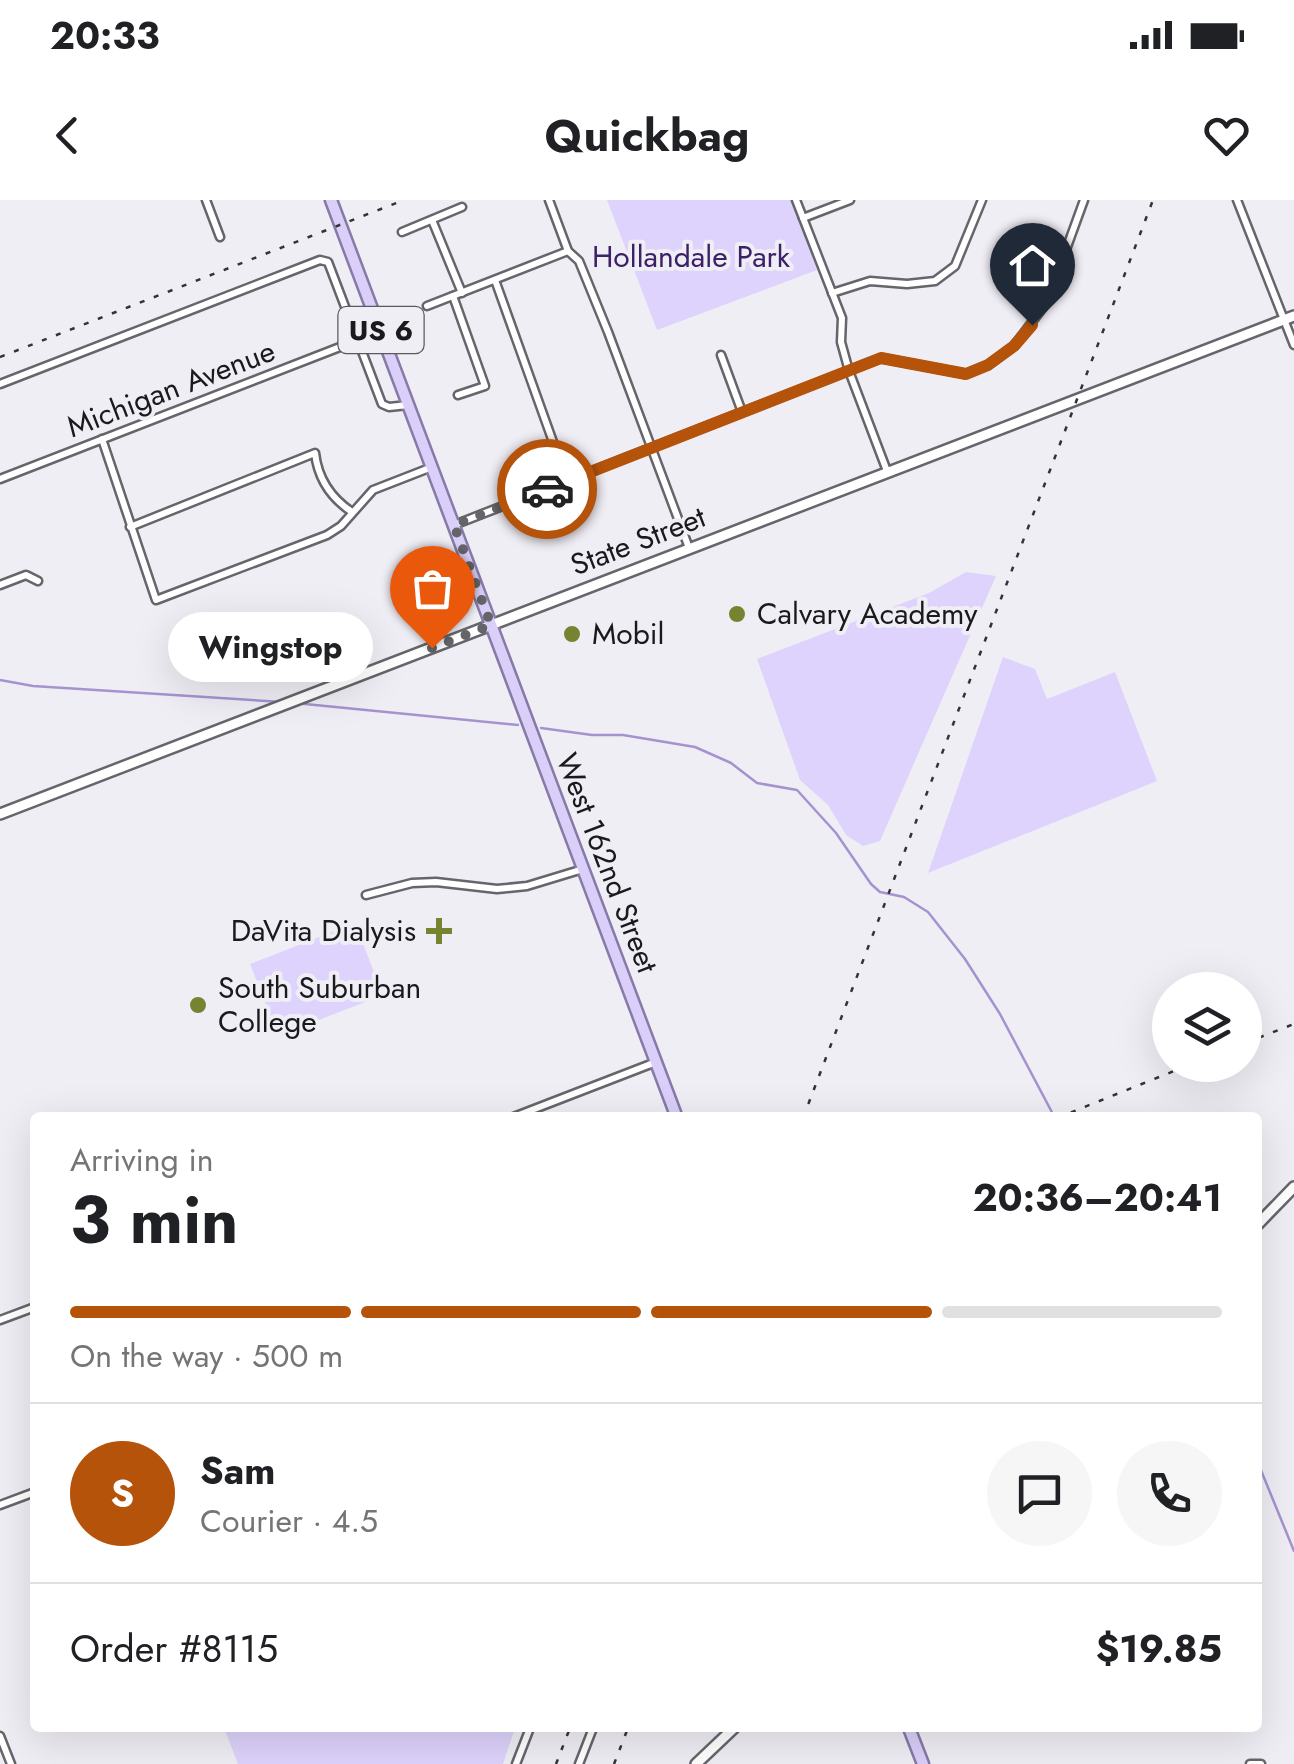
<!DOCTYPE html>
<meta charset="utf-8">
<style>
:root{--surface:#fff;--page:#f6f6f6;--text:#202124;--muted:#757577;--line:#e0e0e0;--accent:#b45309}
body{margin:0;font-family:Jost,sans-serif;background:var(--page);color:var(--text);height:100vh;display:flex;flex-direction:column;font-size:38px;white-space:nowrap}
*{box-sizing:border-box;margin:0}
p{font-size:32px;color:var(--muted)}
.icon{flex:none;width:55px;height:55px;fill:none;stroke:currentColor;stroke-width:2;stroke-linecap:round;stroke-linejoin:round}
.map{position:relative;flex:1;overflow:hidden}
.details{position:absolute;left:30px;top:912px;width:1232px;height:620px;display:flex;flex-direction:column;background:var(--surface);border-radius:10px;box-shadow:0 10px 40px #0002}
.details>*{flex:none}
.fabs{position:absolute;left:1152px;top:772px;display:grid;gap:20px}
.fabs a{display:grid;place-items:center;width:110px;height:110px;border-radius:50%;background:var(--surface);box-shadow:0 10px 40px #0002;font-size:50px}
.pin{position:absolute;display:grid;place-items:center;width:85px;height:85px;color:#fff;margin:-102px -42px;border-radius:50% 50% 50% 0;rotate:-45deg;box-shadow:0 0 10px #0007}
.pin .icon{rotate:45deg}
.courier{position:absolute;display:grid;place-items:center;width:100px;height:100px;margin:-50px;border:8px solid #b45309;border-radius:50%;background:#fff;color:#222;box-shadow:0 2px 12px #0007}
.bubble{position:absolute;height:70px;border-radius:35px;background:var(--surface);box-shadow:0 10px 40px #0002;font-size:32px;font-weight:700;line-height:70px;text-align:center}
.headline em{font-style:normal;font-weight:700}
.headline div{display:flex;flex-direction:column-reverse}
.headline{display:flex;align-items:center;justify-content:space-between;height:170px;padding:0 40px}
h1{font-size:65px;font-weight:700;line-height:75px}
.bar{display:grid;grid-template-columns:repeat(4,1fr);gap:15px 10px;align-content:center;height:120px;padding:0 40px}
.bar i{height:12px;border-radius:8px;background:var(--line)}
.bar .selected{background:var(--accent)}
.bar p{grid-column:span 4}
.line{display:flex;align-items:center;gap:25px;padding:0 40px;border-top:2px solid var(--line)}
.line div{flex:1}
.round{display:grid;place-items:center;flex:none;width:105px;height:105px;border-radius:52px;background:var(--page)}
.status{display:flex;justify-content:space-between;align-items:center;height:70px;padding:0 50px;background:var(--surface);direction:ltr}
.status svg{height:28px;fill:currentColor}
header{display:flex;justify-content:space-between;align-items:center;height:130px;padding:0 40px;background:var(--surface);font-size:45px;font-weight:700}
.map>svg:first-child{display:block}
</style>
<div class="status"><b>20:33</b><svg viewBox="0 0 49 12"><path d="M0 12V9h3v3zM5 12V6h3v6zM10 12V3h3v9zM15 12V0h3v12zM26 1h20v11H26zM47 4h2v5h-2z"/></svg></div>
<header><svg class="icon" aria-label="back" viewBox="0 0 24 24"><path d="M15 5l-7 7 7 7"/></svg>Quickbag<svg class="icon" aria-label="heart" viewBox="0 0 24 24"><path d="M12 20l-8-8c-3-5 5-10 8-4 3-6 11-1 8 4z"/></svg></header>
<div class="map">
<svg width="1294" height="1564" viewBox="0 0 1294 1564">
<rect width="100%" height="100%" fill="#f0eef5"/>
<g fill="#ded3fc">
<polygon points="607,0 791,0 817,70 657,130"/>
<polygon points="966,372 996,376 880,641 863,646 846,635 828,605 800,580 757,459 929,393"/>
<polygon points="1003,457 1035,469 1047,499 1115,472 1157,581 928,673"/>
<polygon points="355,723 383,795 278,836 250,764"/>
<polygon points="224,1528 506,1530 515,1528 503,1564 238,1564"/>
</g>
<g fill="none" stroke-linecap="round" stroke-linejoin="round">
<g stroke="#a593d0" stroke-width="2.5">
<polyline points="0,480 33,486 282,502"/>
<polyline points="295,503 518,525"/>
<polyline points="541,528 592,535 623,535 695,547 731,563 757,583 797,590 836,633 871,684 880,692 904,697 928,712 965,759 1000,814 1055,918"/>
<polyline points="1258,1263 1294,1351"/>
</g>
<defs>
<g id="street">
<polyline points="206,0 220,37"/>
<polyline points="549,0 568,51 579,61 608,132 689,348"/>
<polyline points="796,0 842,118 841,142 849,171 887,271"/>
<polyline points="1237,0 1294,145"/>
<polyline points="803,18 850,0"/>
<polyline points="432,20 462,93"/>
<polyline points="402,32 462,7"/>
<polyline points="495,80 567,281"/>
<polyline points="832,93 870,81 907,84 935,81 955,66 982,0"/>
<polyline points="453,96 485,186 458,195"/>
<polyline points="427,106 568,51"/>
<polyline points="721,155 742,212"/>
<polyline points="0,184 320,60 328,62 382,204 389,207 408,205"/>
<polyline points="102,239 156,400 327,335 341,326 373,290 432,267"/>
<polyline points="0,279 358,140"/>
<polyline points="454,325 881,158 966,174 988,165 1014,146 1047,102 1084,0"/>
<path d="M130,327L315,253C318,279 331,298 352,312"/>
<polyline points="0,385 26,375 38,381"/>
<polyline points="366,695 412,683 436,682 497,689 527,686 583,669"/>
<polyline points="511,918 656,862"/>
<polyline points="0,1120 35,1107"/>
<polyline points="0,1305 35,1292"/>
<polyline points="0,1536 11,1564"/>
<polyline points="516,1564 530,1528"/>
<polyline points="579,1564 593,1528"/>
<polyline points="1250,1564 1261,1564"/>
</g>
<g id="secondary">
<polyline points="0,614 1294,116"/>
<polyline points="1258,1024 1294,987"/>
<polyline points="696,1564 734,1528"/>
</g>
<g id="primary">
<polyline points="331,0 677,918"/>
<polyline points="909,1528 923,1564"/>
</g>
</defs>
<use href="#street" stroke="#66656b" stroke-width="11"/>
<use href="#secondary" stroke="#66656b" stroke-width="14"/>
<use href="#primary" stroke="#877aa8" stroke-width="15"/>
<use href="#street" stroke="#fff" stroke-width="6"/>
<use href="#secondary" stroke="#fff" stroke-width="9"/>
<use href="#primary" stroke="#dacff8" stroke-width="10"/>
<g stroke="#333235" stroke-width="2.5" stroke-dasharray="5 10" stroke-linecap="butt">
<polyline points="0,157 404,0"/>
<polyline points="1245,843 1294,824"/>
<polyline points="803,918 1153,0"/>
<polyline points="1057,918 1189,865"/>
<polyline points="556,1564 570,1528"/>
<polyline points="614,1564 628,1528"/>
</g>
</g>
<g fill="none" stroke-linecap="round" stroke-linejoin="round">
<polyline stroke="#656468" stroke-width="10" stroke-dasharray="0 18" points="432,448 491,425 454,325 547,289"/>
<polyline stroke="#b45309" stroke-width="12" points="547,289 881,158 966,174 988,165 1014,146 1032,125"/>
</g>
<g fill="#768330" stroke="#f0eef5" stroke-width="4">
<circle cx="737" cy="414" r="10"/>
<circle cx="572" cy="434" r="10"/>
<path d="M434 716h10v10h10v10h-10v10h-10v-10h-10v-10h10z"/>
<circle cx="198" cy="805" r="10"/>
</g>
<g text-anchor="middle" stroke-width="8" stroke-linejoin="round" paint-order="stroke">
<rect fill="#f0eef5" stroke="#5a595d" stroke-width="2.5" x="338.5" y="107" width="85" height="46" rx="8"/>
<g font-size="28" font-weight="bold" fill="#1a191c">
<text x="381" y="140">US 6</text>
</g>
<g font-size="30" fill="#3c2068" stroke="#f0eef5">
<text x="691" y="67">Hollandale Park</text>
</g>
<g font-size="30" fill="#1a191c" stroke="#f0eef5">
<text transform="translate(171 189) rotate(-21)" y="10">Michigan Avenue</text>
<text transform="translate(638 341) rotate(-21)" y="10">State Street</text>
<text transform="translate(607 663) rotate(69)" y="10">West 162nd Street</text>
</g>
<g font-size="30" fill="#1a191c" stroke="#f0eef5" text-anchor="start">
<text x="757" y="424">Calvary Academy</text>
<text x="592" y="444">Mobil</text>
<text x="416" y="741" text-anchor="end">DaVita Dialysis</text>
<text x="218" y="798">South Suburban<tspan x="218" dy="34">College</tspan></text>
</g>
</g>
</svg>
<div class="fabs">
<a><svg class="icon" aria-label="layers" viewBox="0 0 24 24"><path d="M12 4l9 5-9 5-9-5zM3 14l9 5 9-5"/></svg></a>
</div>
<div class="pin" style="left:432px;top:448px;background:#ea580c"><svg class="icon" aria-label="bag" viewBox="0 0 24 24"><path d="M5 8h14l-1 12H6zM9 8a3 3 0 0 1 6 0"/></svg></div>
<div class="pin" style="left:1032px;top:125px;background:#1f2937"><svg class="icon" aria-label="home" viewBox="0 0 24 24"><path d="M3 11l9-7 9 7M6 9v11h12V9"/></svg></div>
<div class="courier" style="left:547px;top:289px"><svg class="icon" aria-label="car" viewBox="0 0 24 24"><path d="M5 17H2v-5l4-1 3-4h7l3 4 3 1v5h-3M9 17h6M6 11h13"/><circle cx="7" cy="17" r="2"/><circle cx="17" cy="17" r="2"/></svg></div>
<div class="bubble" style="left:168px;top:412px;width:205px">Wingstop</div>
<section class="details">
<div class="headline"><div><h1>3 min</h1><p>Arriving in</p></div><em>20:36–20:41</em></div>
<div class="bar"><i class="selected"></i><i class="selected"></i><i class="selected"></i><i></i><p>On the way · 500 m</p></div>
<div class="line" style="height:180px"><b class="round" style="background:var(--accent);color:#fff">S</b><div><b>Sam</b><p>Courier · 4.5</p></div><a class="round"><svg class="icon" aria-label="chat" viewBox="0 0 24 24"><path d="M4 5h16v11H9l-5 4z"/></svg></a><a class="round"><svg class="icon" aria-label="phone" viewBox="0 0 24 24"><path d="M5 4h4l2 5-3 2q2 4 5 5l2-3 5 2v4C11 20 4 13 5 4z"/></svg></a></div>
<div class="line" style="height:130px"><div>Order #8115</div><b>$19.85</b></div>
</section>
</div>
